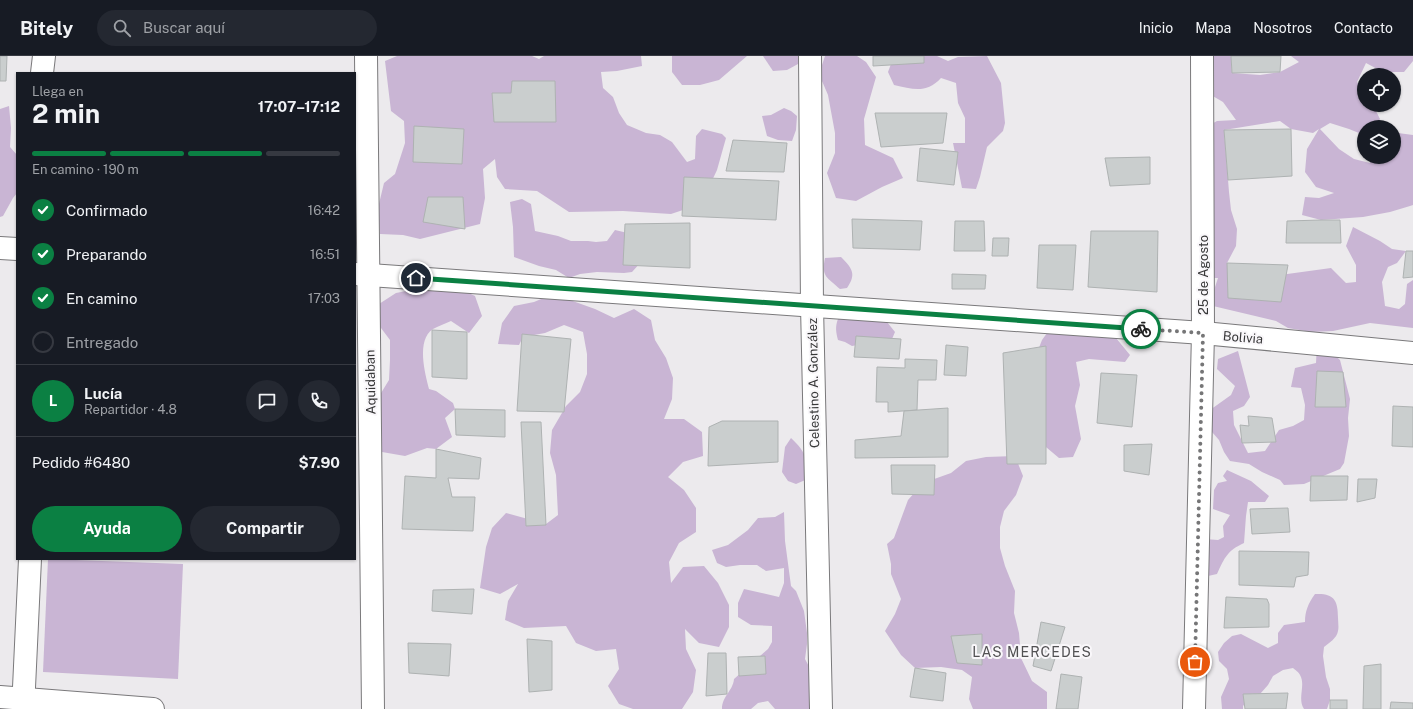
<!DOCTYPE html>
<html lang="es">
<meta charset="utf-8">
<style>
:root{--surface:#171b24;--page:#242831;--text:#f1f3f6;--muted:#9ea1a6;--line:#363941;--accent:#0b8043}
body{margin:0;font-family:"Public Sans",sans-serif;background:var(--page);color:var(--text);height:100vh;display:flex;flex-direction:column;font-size:15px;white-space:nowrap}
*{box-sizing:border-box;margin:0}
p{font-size:13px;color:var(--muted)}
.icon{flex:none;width:22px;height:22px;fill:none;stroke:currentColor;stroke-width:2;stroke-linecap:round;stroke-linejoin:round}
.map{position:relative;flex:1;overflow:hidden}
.panel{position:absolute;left:16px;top:16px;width:340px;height:488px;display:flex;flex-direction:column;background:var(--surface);border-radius:0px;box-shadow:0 1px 3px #0004}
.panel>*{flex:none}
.fabs{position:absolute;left:1357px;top:12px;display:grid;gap:8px}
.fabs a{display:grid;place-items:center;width:44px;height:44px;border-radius:50%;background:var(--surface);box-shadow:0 1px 3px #0004;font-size:20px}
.pin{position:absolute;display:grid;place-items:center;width:34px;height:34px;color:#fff;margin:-17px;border:2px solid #fff;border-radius:50%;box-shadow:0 1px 4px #0007}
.courier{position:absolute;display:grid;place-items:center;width:40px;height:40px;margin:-20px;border:3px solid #0b8043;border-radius:50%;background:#fff;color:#222;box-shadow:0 1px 5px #0007}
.overview em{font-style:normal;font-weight:700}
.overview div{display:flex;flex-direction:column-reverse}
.overview{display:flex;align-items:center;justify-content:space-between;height:68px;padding:0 16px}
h1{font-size:26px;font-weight:700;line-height:30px}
.bar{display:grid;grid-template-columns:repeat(4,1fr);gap:6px 4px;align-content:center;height:48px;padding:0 16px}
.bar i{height:5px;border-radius:3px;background:var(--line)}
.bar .current{background:var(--accent)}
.bar p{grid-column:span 4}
.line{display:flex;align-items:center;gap:10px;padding:0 16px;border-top:1px solid var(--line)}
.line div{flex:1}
.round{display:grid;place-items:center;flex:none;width:42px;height:42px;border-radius:21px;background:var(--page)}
ol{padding:0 16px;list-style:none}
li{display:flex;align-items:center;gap:12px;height:44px}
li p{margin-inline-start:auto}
li .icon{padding:4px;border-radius:50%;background:var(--accent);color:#fff;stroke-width:4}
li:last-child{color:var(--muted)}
li i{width:22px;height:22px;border:2px solid var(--line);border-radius:50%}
.button{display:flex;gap:8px;margin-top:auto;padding:8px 16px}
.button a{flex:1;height:46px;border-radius:24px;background:var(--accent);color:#fff;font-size:16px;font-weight:700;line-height:46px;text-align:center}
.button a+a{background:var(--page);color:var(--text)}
header{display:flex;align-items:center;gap:24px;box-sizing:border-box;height:56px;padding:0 20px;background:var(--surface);border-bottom:1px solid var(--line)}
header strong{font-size:19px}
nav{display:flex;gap:22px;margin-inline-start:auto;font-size:14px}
.search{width:280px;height:36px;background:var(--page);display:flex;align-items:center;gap:10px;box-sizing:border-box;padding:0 14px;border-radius:22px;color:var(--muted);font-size:15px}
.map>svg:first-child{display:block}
</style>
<header>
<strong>Bitely</strong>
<div class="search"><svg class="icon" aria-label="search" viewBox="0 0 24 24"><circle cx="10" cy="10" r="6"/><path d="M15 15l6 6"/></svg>Buscar aquí</div>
<nav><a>Inicio</a><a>Mapa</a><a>Nosotros</a><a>Contacto</a></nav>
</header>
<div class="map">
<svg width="1413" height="653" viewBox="0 0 1413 653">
<rect width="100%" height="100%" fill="#eceaed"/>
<g fill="#c9b5d4">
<polygon points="397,0 532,0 539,3 544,0 641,0 642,10 617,15 601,16 603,32 613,41 619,57 627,69 646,77 660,79 672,86 687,106 695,103 696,80 702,73 722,78 726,82 717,114 701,148 671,158 623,155 569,156 537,135 505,133 497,121 495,103 483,113 485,142 480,168 420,183 403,179 380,178 378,152 384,127 395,118 405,87 404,65 391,55 385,5"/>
<polygon points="672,0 747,0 719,24 700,29 682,29 672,16"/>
<polygon points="763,0 798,0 798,8 787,14 773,15"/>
<polygon points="825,0 857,0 866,6 876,21 864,63 865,89 893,102 903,122 882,131 856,145 836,142 827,117 835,97 835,77 828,39 819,18"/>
<path d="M894,0H937L948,5L958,1L987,0L1001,27L1005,67L1003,75L987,91L980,121L976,133L962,132L953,87H965V62L958,47L956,27L941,22C926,38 913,33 894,29L888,16Z"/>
<polygon points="1211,0 1231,0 1232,17 1260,19 1280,16 1299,6 1291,0 1413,0 1413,5 1404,16 1383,16 1366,7 1357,26 1364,35 1364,49 1373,49 1380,63 1374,71 1364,71 1364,79 1349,73 1330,67 1320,73 1339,93 1354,103 1370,107 1371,101 1394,101 1394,78 1398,77 1413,79 1413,149 1410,150 1390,156 1363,161 1321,164 1302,159 1305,141 1319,142 1334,137 1316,131 1305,116 1307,93 1319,73 1313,77 1291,73 1280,65 1224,74 1229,136 1231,154 1237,173 1236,190 1227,207 1238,234 1280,219 1331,212 1346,227 1356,226 1356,209 1346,190 1353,171 1380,185 1392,193 1406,195 1397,207 1388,211 1382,226 1385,250 1399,253 1405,248 1407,228 1413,224 1413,272 1370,267 1333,275 1311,276 1288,272 1276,265 1213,250 1213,237 1218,222 1208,222 1209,161 1214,152 1210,141 1208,70 1217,65 1236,64 1223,46 1211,39"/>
<polygon points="9,50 11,72 10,91 17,99 17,137 13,142 3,160 0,161 0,53"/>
<polygon points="784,52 791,55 797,60 796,74 792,85 778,84 767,80 762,60 771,59"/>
<polygon points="522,143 531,148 535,175 558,180 571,185 588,185 596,186 607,185 615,174 632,178 641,206 632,216 624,217 597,216 580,218 569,222 556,214 539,210 514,201 513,171 510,146"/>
<path d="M841,201C852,212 857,218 847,232L840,233C827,221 821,221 825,202Z"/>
<path d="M456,231L475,240L482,260L469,277L451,265C445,268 438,270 433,273C416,284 425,317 429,333L436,335L453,347L455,353L445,362L452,381L436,393L427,392L405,400L382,396L370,380L378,342L389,324L390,304V284L378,268L379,248L396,237L416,233Z"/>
<polygon points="553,238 595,253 614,262 634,253 651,264 655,284 666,302 673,322 672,343 664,363 684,363 702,376 703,400 683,406 668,421 684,434 696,452 696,476 679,487 669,506 671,527 683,511 704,510 718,527 729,549 729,571 719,591 699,587 685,573 686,593 696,614 693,636 682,653 633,653 619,648 608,630 619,613 616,593 596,595 576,587 566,570 524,572 505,564 508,545 518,528 500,538 480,532 486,491 492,472 506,457 546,468 558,459 556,419 550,397 552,374 566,350 580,336 587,318 587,298 583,276 564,269 545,277 523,281 519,289 498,288 502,267 514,250 534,246"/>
<path d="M838,263L880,264L887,266L895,276L892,283L852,290L845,286L838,284C836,276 835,271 838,263Z"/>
<polygon points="1050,273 1111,276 1130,299 1125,306 1089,303 1076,306 1080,329 1075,350 1081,383 1073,401 1059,402 1040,386 1035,302 1042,284"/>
<polygon points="1317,288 1328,293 1340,304 1350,343 1348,362 1349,380 1344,407 1340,413 1304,428 1284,429 1280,424 1262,416 1249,408 1230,405 1224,396 1219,384 1212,376 1210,354 1231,339 1235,330 1217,313 1218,303 1238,295 1250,341 1244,350 1233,355 1234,369 1248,397 1265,395 1279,374 1293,370 1304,364 1305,349 1301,332 1291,331 1295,312 1316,307"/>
<path d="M791,382C807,397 806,402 810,422L796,428L788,425L782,416L785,391Z"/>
<polygon points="1015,400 1023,420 1016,439 1004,455 1000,471 1000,492 1005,510 1015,535 1014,557 1019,577 1021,602 1032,625 1047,636 1047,653 973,653 969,643 972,621 962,614 941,611 915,612 901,599 885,575 895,558 901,543 891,518 891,508 887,488 894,482 908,444 923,427 951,417 966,405 986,401"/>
<path d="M1227,414L1251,425L1269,440L1265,446H1248L1246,460L1244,487C1227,495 1225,501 1217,518L1208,520L1205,483L1218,484L1224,481L1223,470L1230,459L1213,453L1214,434L1218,427L1227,425L1223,420Z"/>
<path d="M784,456L785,485L791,530L796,535L804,555L807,577V588L805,603L814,620V653H775L768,645L758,647L751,653H722C722,640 733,635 734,623L768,593L772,586V570L751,569L738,561V547L744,533L779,541L784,527V512L766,515L757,509H740L726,511L717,507L712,494L728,489L748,474L758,462L775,461Z"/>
<polygon points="48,503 183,508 178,623 43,616"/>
<path d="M1315,538C1334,537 1338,544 1338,562C1338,566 1339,571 1338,575C1337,582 1329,587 1324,591L1323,600L1326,621L1330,633V644L1327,653H1304C1297,643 1306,629 1300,619C1299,616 1295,614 1293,612L1283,614L1273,620L1268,629L1260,638L1250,642L1243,650V653H1222L1221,641L1229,623L1227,613L1219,605L1218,596L1224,587L1232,580L1241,578L1268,592L1278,587V577L1284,569L1305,566C1305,555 1308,548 1315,538Z"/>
</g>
<g fill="#cacece" stroke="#aeb2b2">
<polygon points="0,0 7,0 6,25 0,25"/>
<polygon points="873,0 924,0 924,7 873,10"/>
<polygon points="1231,0 1281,0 1280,16 1232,17"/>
<polygon points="512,25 555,25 556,66 494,66 492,37 511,37"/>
<polygon points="875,57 947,57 943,87 881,91"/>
<polygon points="414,70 464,73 462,108 413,106"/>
<polygon points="1291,73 1292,120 1228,124 1224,74"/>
<polygon points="733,84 787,87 784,116 726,115"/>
<polygon points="920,92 958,96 954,129 917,125"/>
<polygon points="1150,101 1150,128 1110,130 1105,102"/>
<polygon points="684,121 779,125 776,164 682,160"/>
<polygon points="428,141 463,141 465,173 423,166"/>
<polygon points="852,163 922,165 920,194 853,192"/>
<polygon points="1321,164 1340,164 1341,187 1286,187 1287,165"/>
<polygon points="955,165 984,165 985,195 954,195"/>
<polygon points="690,167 690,212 623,209 625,168"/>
<polygon points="1091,175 1158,175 1157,236 1088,231"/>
<polygon points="993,182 1009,182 1008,200 992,200"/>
<polygon points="1039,189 1076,189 1073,234 1037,232"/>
<polygon points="1406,195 1413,195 1413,221 1403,222"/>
<polygon points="1227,207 1288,209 1281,246 1228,242"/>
<polygon points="952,218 986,219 985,233 952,233"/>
<polygon points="432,274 467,276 467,323 432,321"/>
<polygon points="522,278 571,283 564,356 517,355"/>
<polygon points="856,280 901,283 899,303 854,301"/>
<polygon points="946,289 968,291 966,320 944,319"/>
<polygon points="1046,290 1046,408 1007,408 1003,297"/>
<polygon points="905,303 937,304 936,324 918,324 917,354 888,356 888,346 876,346 877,311 905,312"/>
<polygon points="1317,315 1343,316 1346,351 1315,351"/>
<polygon points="1101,317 1137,319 1132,371 1097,367"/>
<polygon points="1393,350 1413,351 1413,391 1392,390"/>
<polygon points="948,352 948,401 855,402 855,384 901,380 904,355"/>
<polygon points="455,353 505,354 505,381 456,379"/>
<polygon points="1248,360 1272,362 1276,386 1242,387 1240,369 1249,370"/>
<polygon points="722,365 778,365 778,406 708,410 709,371"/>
<polygon points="521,366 541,366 546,469 526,470"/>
<polygon points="1152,388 1149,419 1124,415 1124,389"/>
<polygon points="436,393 481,402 479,423 448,422 452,441 475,441 473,475 402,473 405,420 436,422"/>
<polygon points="891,409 935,409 934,439 892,438"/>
<polygon points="1311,420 1348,420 1347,444 1310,445"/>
<polygon points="1358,423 1377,423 1375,442 1357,446"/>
<polygon points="1288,452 1290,476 1252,478 1250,453"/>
<polygon points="1239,495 1309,496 1308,519 1296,521 1294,531 1239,529"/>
<polygon points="474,533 472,558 432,555 433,534"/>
<polygon points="1226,541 1267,543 1269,548 1269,571 1224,572"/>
<polygon points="1041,566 1065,571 1051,615 1033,610"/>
<polygon points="982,578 982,609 957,607 951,580"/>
<polygon points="527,583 552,585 552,634 529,636"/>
<polygon points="408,587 451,588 449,620 409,617"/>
<polygon points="708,597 726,597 727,638 706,640"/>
<polygon points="765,600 766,618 739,620 738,601"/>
<polygon points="1381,608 1381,653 1363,653 1364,610"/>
<polygon points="915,612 946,617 943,645 910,641"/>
<polygon points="1061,618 1082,621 1078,653 1056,653"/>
<polygon points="1288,637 1286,653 1245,653 1243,638"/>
<rect x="1330" y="644" width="17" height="9"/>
<polygon points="1391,646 1413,647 1413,653 1390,653"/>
</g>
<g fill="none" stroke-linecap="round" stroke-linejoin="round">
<defs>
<g id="minor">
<polyline points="366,0 373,653"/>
<polyline points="810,0 812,250 821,653"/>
<polyline points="42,17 44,0"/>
<polyline points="0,192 17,193"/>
<polyline points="355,218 1203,277 1413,297"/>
<polyline points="0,641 153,653"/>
<polyline points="23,653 30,503"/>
<polyline points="1194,653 1203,277 1202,0"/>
</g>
</defs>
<use href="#minor" stroke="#7a797b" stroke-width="24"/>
<use href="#minor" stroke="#fff" stroke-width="22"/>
</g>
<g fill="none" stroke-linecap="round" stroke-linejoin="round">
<polyline stroke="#767677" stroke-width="4" stroke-dasharray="0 7.2" points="1141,273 1203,277 1195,606"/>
<polyline stroke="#0b8043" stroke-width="5" points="416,222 1141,273"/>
</g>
<g text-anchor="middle" stroke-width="4" stroke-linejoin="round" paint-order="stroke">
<g font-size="13" fill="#373738" stroke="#f9f7fa">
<text transform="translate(1203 219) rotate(-90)" y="5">25 de Agosto</text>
<text transform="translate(1243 281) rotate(5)" y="5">Bolivia</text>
<text transform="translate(370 326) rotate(-91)" y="5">Aquidaban</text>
<text transform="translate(813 327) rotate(-91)" y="5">Celestino A. González</text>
</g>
<g font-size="14" letter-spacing="1" fill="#525153" stroke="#f9f7fa">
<text x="1032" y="601">LAS MERCEDES</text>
</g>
</g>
</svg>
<div class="fabs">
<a><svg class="icon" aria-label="locate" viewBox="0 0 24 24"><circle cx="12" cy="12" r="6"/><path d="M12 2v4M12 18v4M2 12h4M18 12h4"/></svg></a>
<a><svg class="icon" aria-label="layers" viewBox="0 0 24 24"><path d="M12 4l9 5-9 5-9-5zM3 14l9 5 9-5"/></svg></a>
</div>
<div class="pin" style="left:1195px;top:606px;background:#ea580c"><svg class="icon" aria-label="bag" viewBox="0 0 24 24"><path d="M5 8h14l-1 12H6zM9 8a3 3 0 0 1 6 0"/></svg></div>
<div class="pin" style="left:416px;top:222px;background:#1f2937"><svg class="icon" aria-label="home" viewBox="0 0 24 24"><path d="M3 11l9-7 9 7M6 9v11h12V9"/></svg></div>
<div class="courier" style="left:1141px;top:273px"><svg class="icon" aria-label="bike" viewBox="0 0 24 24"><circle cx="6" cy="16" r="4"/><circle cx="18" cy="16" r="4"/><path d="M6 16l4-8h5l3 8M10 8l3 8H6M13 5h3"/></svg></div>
<section class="panel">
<div class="overview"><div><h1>2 min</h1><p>Llega en</p></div><em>17:07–17:12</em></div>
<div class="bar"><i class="current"></i><i class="current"></i><i class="current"></i><i></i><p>En camino · 190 m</p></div>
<ol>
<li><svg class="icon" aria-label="check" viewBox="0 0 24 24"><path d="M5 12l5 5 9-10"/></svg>Confirmado<p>16:42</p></li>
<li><svg class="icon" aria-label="check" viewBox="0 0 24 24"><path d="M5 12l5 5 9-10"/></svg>Preparando<p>16:51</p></li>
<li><svg class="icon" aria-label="check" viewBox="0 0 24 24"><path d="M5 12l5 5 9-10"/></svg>En camino<p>17:03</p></li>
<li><i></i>Entregado</li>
</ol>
<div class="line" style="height:72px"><b class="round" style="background:var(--accent);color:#fff">L</b><div><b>Lucía</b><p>Repartidor · 4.8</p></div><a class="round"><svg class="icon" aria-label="chat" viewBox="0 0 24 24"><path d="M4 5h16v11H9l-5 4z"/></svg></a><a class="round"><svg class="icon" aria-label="phone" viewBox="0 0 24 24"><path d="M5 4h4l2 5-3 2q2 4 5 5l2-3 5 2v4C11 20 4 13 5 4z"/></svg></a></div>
<div class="line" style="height:52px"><div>Pedido #6480</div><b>$7.90</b></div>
<div class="button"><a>Ayuda</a><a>Compartir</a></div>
</section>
</div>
